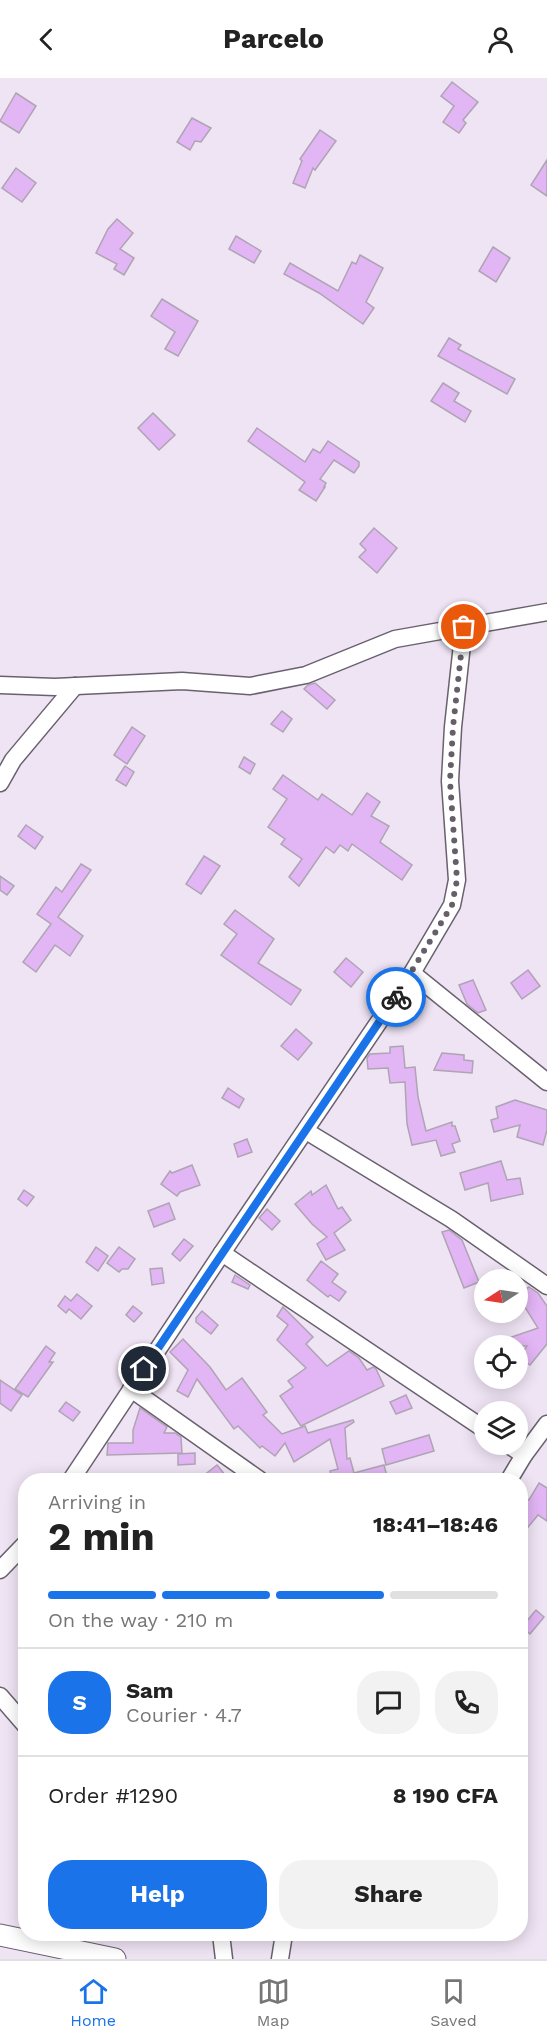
<!DOCTYPE html>
<meta charset="utf-8">
<style>
:root{--surface:#fff;--page:#f2f2f2;--text:#222;--muted:#767676;--line:#e0e0e0;--accent:#1a73e8}
body{margin:0;font-family:"Work Sans",sans-serif;background:var(--page);color:var(--text);height:100vh;display:flex;flex-direction:column;font-size:22px;white-space:nowrap}
*{box-sizing:border-box;margin:0}
p{font-size:20px;color:var(--muted)}
.icon{flex:none;width:33px;height:33px;fill:none;stroke:currentColor;stroke-width:2;stroke-linecap:round;stroke-linejoin:round}
.map{position:relative;flex:1;overflow:hidden}
.side{position:absolute;left:18px;top:1395px;width:510px;height:468px;display:flex;flex-direction:column;background:var(--surface);border-radius:24px;box-shadow:0 3px 15px #0003}
.side>*{flex:none}
.needle{width:39px;rotate:258deg}
.controls{position:absolute;left:474px;top:1191px;display:grid;gap:12px}
.controls a{display:grid;place-items:center;width:54px;height:54px;border-radius:50%;background:var(--surface);box-shadow:0 3px 15px #0003;font-size:30px}
.pin{position:absolute;display:grid;place-items:center;width:51px;height:51px;color:#fff;margin:-26px;border:3px solid #fff;border-radius:50%;box-shadow:0 2px 6px #0007}
.courier{position:absolute;display:grid;place-items:center;width:60px;height:60px;margin:-30px;border:4px solid #1a73e8;border-radius:50%;background:#fff;color:#222;box-shadow:0 2px 8px #0007}
.headline em{font-style:normal;font-weight:700}
.headline div{display:flex;flex-direction:column-reverse}
.headline{display:flex;align-items:center;justify-content:space-between;height:102px;padding:0 30px}
h1{font-size:39px;font-weight:700;line-height:45px}
.bar{display:grid;grid-template-columns:repeat(4,1fr);gap:9px 6px;align-content:center;height:72px;padding:0 30px}
.bar i{height:8px;border-radius:4px;background:var(--line)}
.bar .selected{background:var(--accent)}
.bar p{grid-column:span 4}
.line{display:flex;align-items:center;gap:15px;padding:0 30px;border-top:2px solid var(--line)}
.line div{flex:1}
.round{display:grid;place-items:center;flex:none;width:63px;height:63px;border-radius:24px;background:var(--page)}
.primary-button{display:flex;gap:12px;margin-top:auto;padding:12px 30px}
.primary-button a{flex:1;height:69px;border-radius:24px;background:var(--accent);color:#fff;font-size:24px;font-weight:700;line-height:69px;text-align:center}
.primary-button a+a{background:var(--page);color:var(--text)}
header{display:flex;justify-content:space-between;align-items:center;height:78px;padding:0 30px;background:var(--surface);font-size:27px;font-weight:700}
.dock{display:flex;justify-content:space-around;align-items:center;height:84px;border-top:2px solid var(--line);background:var(--surface);font-size:16px;color:var(--muted)}
.dock a{display:grid;justify-items:center;gap:3px}
.dock .selected{color:var(--accent)}
.map>svg:first-child{display:block}
</style>
<header><svg class="icon" aria-label="back" viewBox="0 0 24 24"><path d="M15 5l-7 7 7 7"/></svg>Parcelo<svg class="icon" aria-label="person" viewBox="0 0 24 24"><circle cx="12" cy="8" r="4"/><path d="M4 21q1-7 8-7t8 7"/></svg></header>
<div class="map">
<svg width="547" height="1881" viewBox="0 0 547 1881">
<rect width="100%" height="100%" fill="#efe4f4"/>
<g fill="#e2b5f4" stroke="#aea4b3" stroke-width="1.5">
<polygon points="452,4 478,24 463,42 466,45 459,55 443,44 454,28 441,18"/>
<polygon points="16,15 36,28 19,55 0,43"/>
<polygon points="192,40 211,50 201,64 195,63 190,72 177,64"/>
<polygon points="320,52 336,63 315,92 313,90 305,110 293,105 302,83 300,81"/>
<polygon points="547,82 547,118 531,107"/>
<polygon points="16,90 36,105 22,124 2,110"/>
<polygon points="117,141 133,155 120,171 134,180 124,197 114,191 117,186 96,175 108,151"/>
<polygon points="236,158 261,173 254,185 229,171"/>
<polygon points="493,169 510,180 496,204 479,193"/>
<polygon points="360,177 383,190 366,224 374,230 363,246 319,215 284,196 290,185 338,213 352,184 356,186"/>
<polygon points="162,221 198,243 178,278 165,271 175,254 151,238"/>
<polygon points="449,260 461,267 458,271 515,301 507,316 438,278"/>
<polygon points="443,305 459,315 454,323 471,333 465,344 431,323"/>
<polygon points="153,335 175,357 159,372 138,350"/>
<polygon points="257,350 305,384 313,371 320,375 328,363 359,384 359,388 354,395 334,382 320,401 326,405 324,409 325,409 316,423 299,412 305,404 248,363"/>
<polygon points="374,450 397,470 377,495 359,479 366,472 360,466"/>
<polygon points="315,605 335,622 327,631 304,611 308,607"/>
<polygon points="282,633 292,641 283,654 271,646"/>
<polygon points="132,649 145,658 127,686 114,677"/>
<polygon points="244,679 255,686 250,696 239,689"/>
<polygon points="125,688 134,694 126,708 116,702"/>
<polygon points="283,697 318,722 322,716 352,737 367,715 380,724 371,738 389,748 380,764 412,787 402,802 352,766 348,773 340,767 334,775 326,769 299,808 289,799 302,781 281,766 285,761 268,749 287,721 273,711"/>
<polygon points="26,747 43,759 35,771 18,758"/>
<polygon points="204,778 220,788 201,816 186,806"/>
<polygon points="81,786 91,792 58,839 83,858 70,878 55,867 36,894 23,884 51,846 37,836 56,809 62,814"/>
<polygon points="0,798 14,808 7,817 0,812"/>
<polygon points="235,832 274,861 258,885 301,912 291,927 221,877 237,856 224,846"/>
<polygon points="346,880 363,894 351,909 334,894"/>
<polygon points="528,892 540,908 522,921 511,905"/>
<polygon points="473,902 486,932 478,935 467,926 459,907"/>
<polygon points="296,951 312,965 298,982 281,968"/>
<polygon points="403,968 405,990 415,989 418,1019 426,1053 452,1044 452,1048 455,1048 460,1063 452,1066 455,1074 441,1078 436,1062 412,1067 407,1046 405,1004 390,1005 388,990 368,991 367,980 370,976 390,975 390,969"/>
<polygon points="442,975 464,977 464,982 473,983 472,995 434,992"/>
<polygon points="228,1010 244,1021 239,1030 222,1020"/>
<polygon points="515,1022 547,1032 547,1052 543,1067 517,1059 520,1047 494,1054 491,1042 498,1040 496,1029"/>
<polygon points="247,1061 252,1074 238,1079 234,1066"/>
<polygon points="501,1083 507,1102 520,1100 523,1116 491,1123 488,1105 465,1112 460,1095"/>
<polygon points="192,1087 200,1107 180,1114 177,1118 161,1106 170,1093 172,1095"/>
<polygon points="326,1107 338,1131 342,1129 351,1142 334,1155 345,1172 326,1182 317,1166 327,1159 312,1146 295,1126 311,1113 312,1117"/>
<polygon points="24,1112 34,1119 27,1128 18,1121"/>
<polygon points="169,1125 175,1141 154,1149 148,1133"/>
<polygon points="267,1131 280,1143 272,1152 259,1140"/>
<polygon points="449,1152 462,1162 479,1204 464,1210 442,1154"/>
<polygon points="184,1161 193,1168 180,1183 172,1176"/>
<polygon points="96,1169 108,1178 98,1193 86,1184"/>
<polygon points="119,1169 135,1181 128,1191 122,1191 119,1194 107,1185"/>
<polygon points="321,1183 338,1196 332,1204 346,1214 339,1223 330,1217 328,1219 307,1202"/>
<polygon points="162,1190 164,1205 152,1207 150,1191"/>
<polygon points="235,1197 250,1207 248,1211 232,1204"/>
<polygon points="529,1209 538,1215 547,1228 547,1266 530,1287 519,1279 527,1268 495,1268 494,1265 538,1250 518,1218 518,1216"/>
<polygon points="77,1216 92,1228 81,1241 69,1231 66,1235 58,1228 65,1218 71,1223"/>
<polygon points="133,1228 142,1235 134,1244 126,1237"/>
<polygon points="283,1229 313,1259 306,1266 327,1288 349,1273 359,1280 367,1292 373,1289 376,1291 384,1308 301,1348 280,1318 293,1309 288,1303 306,1290 277,1262 288,1247 277,1238"/>
<polygon points="202,1233 218,1247 211,1256 196,1244 196,1240"/>
<polygon points="183,1261 210,1289 226,1312 242,1300 267,1334 263,1337 282,1356 305,1348 308,1355 353,1342 354,1344 345,1350 347,1381 350,1380 354,1395 384,1387 388,1402 332,1402 330,1393 338,1391 330,1361 294,1384 285,1365 275,1378 262,1368 260,1370 238,1348 234,1351 197,1301 188,1319 177,1313 188,1292 170,1274"/>
<polygon points="46,1268 55,1275 49,1284 53,1284 28,1319 15,1311"/>
<polygon points="0,1302 22,1317 11,1333 0,1325"/>
<polygon points="406,1317 412,1330 396,1336 390,1324"/>
<polygon points="66,1324 80,1334 73,1343 59,1333"/>
<polygon points="140,1330 167,1349 164,1355 175,1355 181,1359 182,1375 107,1377 108,1365 133,1365 133,1352"/>
<polygon points="429,1357 434,1373 386,1387 382,1371"/>
<polygon points="195,1375 195,1386 178,1387 178,1376"/>
<polygon points="217,1387 226,1398 220,1402 198,1402"/>
<polygon points="539,1405 547,1410 547,1443 538,1437 520,1459 520,1429 526,1420 529,1422"/>
<polygon points="536,1532 544,1539 530,1556 522,1549"/>
</g>
<g fill="none" stroke-linecap="round" stroke-linejoin="round">
<defs>
<g id="minor">
<polyline points="0,607 55,609 182,603 250,608 306,597 395,561 547,534"/>
<polyline points="0,705 13,682 75,608"/>
<polyline points="412,895 547,1004"/>
<polyline points="306,1053 451,1141 547,1208"/>
<polyline points="222,1175 484,1351"/>
<polyline points="131,1311 260,1402"/>
<polyline points="507,1366 524,1377"/>
<polyline points="71,1402 222,1175 412,895 452,827 457,802 450,703 453,649 464,548"/>
<polyline points="509,1402 524,1377 547,1346"/>
<polyline points="0,1492 26,1465"/>
<polyline points="0,1618 26,1648"/>
<polyline points="221,1856 224,1881"/>
<polyline points="280,1881 284,1856"/>
</g>
<polyline id="tertiary" points="0,1857 115,1881"/>
</defs>
<use href="#minor" stroke="#6a616f" stroke-width="19"/>
<use href="#tertiary" stroke="#6a616f" stroke-width="23"/>
<use href="#minor" stroke="#fff" stroke-width="16"/>
<use href="#tertiary" stroke="#fff" stroke-width="21"/>
</g>
<g fill="none" stroke-linecap="round" stroke-linejoin="round">
<polyline stroke="#665f69" stroke-width="6" stroke-dasharray="0 10.8" points="396,919 452,827 457,802 450,703 453,649 464,549"/>
<polyline stroke="#1a73e8" stroke-width="8" points="144,1291 396,919"/>
</g>
</svg>
<div class="controls">
<a><svg class="needle" viewBox="-14 -14 28 28"><path d="M0-13l5 13h-10z" fill="#e53935"/><path d="M0 13l5-13h-10z" fill="#767676"/></svg></a>
<a><svg class="icon" aria-label="locate" viewBox="0 0 24 24"><circle cx="12" cy="12" r="6"/><path d="M12 2v4M12 18v4M2 12h4M18 12h4"/></svg></a>
<a><svg class="icon" aria-label="layers" viewBox="0 0 24 24"><path d="M12 4l9 5-9 5-9-5zM3 14l9 5 9-5"/></svg></a>
</div>
<div class="pin" style="left:464px;top:549px;background:#ea580c"><svg class="icon" aria-label="bag" viewBox="0 0 24 24"><path d="M5 8h14l-1 12H6zM9 8a3 3 0 0 1 6 0"/></svg></div>
<div class="pin" style="left:144px;top:1291px;background:#1f2937"><svg class="icon" aria-label="home" viewBox="0 0 24 24"><path d="M3 11l9-7 9 7M6 9v11h12V9"/></svg></div>
<div class="courier" style="left:396px;top:919px"><svg class="icon" aria-label="bike" viewBox="0 0 24 24"><circle cx="6" cy="16" r="4"/><circle cx="18" cy="16" r="4"/><path d="M6 16l4-8h5l3 8M10 8l3 8H6M13 5h3"/></svg></div>
<section class="side">
<div class="headline"><div><h1>2 min</h1><p>Arriving in</p></div><em>18:41–18:46</em></div>
<div class="bar"><i class="selected"></i><i class="selected"></i><i class="selected"></i><i></i><p>On the way · 210 m</p></div>
<div class="line" style="height:108px"><b class="round" style="background:var(--accent);color:#fff">S</b><div><b>Sam</b><p>Courier · 4.7</p></div><a class="round"><svg class="icon" aria-label="chat" viewBox="0 0 24 24"><path d="M4 5h16v11H9l-5 4z"/></svg></a><a class="round"><svg class="icon" aria-label="phone" viewBox="0 0 24 24"><path d="M5 4h4l2 5-3 2q2 4 5 5l2-3 5 2v4C11 20 4 13 5 4z"/></svg></a></div>
<div class="line" style="height:78px"><div>Order #1290</div><b>8 190 CFA</b></div>
<div class="primary-button"><a>Help</a><a>Share</a></div>
</section>
</div>
<nav class="dock">
<a class="selected"><svg class="icon" aria-label="home" viewBox="0 0 24 24"><path d="M3 11l9-7 9 7M6 9v11h12V9"/></svg>Home</a>
<a><svg class="icon" aria-label="map" viewBox="0 0 24 24"><path d="M3 6l6-2 6 2 6-2v14l-6 2-6-2-6 2zM9 4v14M15 6v14"/></svg>Map</a>
<a><svg class="icon" aria-label="saved" viewBox="0 0 24 24"><path d="M7 4h10v16l-5-4-5 4z"/></svg>Saved</a>
</nav>
